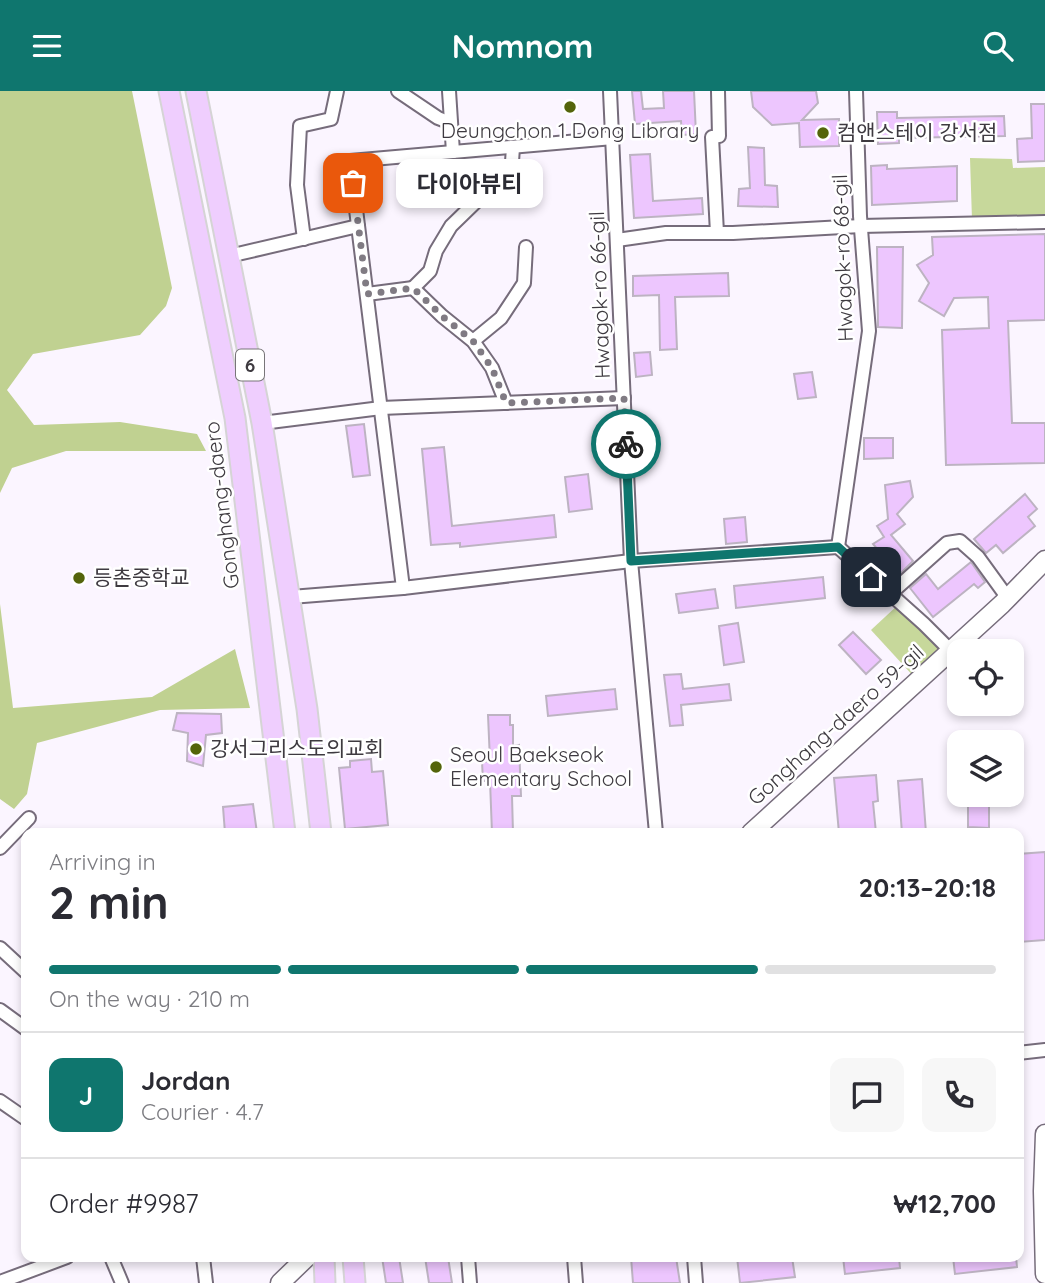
<!DOCTYPE html>
<meta charset="utf-8">
<style>
:root{--surface:#fff;--page:#f7f7f7;--text:#2b2b33;--muted:#7c7c81;--line:#e1e1e2;--accent:#0f766e}
body{margin:0;font-family:Quicksand,"Noto Sans KR",sans-serif;background:var(--page);color:var(--text);height:100vh;display:flex;flex-direction:column;font-size:26px;white-space:nowrap}
*{box-sizing:border-box;margin:0}
p{font-size:23px;color:var(--muted)}
.icon{flex:none;width:38px;height:38px;fill:none;stroke:currentColor;stroke-width:2;stroke-linecap:round;stroke-linejoin:round}
.map{position:relative;flex:1;overflow:hidden}
.side{position:absolute;left:21px;top:737px;width:1003px;height:434px;display:flex;flex-direction:column;background:var(--surface);border-radius:14px;box-shadow:0 4px 10px #0003}
.side>*{flex:none}
.controls{position:absolute;left:947px;top:548px;display:grid;gap:14px}
.controls a{display:grid;place-items:center;width:77px;height:77px;border-radius:14px;background:var(--surface);box-shadow:0 4px 10px #0003;font-size:35px}
.pin{position:absolute;display:grid;place-items:center;width:60px;height:60px;color:#fff;margin:-30px;border-radius:14px;box-shadow:0 4px 10px #0006}
.courier{position:absolute;display:grid;place-items:center;width:70px;height:70px;margin:-35px;border:5px solid #0f766e;border-radius:50%;background:#fff;color:#222;box-shadow:0 2px 9px #0007}
.bubble{position:absolute;height:49px;border-radius:14px;background:var(--surface);box-shadow:0 4px 10px #0003;font-size:23px;font-weight:700;line-height:49px;text-align:center}
.summary em{font-style:normal;font-weight:700}
.summary div{display:flex;flex-direction:column-reverse}
.summary{display:flex;align-items:center;justify-content:space-between;height:119px;padding:0 28px}
h1{font-size:46px;font-weight:700;line-height:52px}
.bar{display:grid;grid-template-columns:repeat(4,1fr);gap:10px 7px;align-content:center;height:84px;padding:0 28px}
.bar i{height:9px;border-radius:5px;background:var(--line)}
.bar .selected{background:var(--accent)}
.bar p{grid-column:span 4}
.line{display:flex;align-items:center;gap:18px;padding:0 28px;border-top:2px solid var(--line)}
.line div{flex:1}
.round{display:grid;place-items:center;flex:none;width:74px;height:74px;border-radius:14px;background:var(--page)}
header{display:flex;justify-content:space-between;align-items:center;height:91px;padding:0 28px;background:var(--accent);color:#fff;font-size:32px;font-weight:700}
.map>svg:first-child{display:block}
</style>
<header><svg class="icon" aria-label="menu" viewBox="0 0 24 24"><path d="M4 6h16M4 12h16M4 18h16"/></svg>Nomnom<svg class="icon" aria-label="search" viewBox="0 0 24 24"><circle cx="10" cy="10" r="6"/><path d="M15 15l6 6"/></svg></header>
<div class="map">
<svg width="1045" height="1192" viewBox="0 0 1045 1192">
<rect width="100%" height="100%" fill="#fbf5ff"/>
<g fill="#c7d89b">
<polygon points="970,67 1012,68 1013,77 1045,76 1045,128 972,129"/>
<polygon points="899,513 948,559 916,588 871,539"/>
</g>
<g fill="#c0d191">
<polygon points="0,0 132,0 172,197 166,215 140,244 33,263 7,299 34,334 120,331 197,343 206,360 66,360 12,377 0,402"/>
<polygon points="0,513 13,617 152,606 235,558 250,617 160,619 37,652 27,703 14,718 0,708"/>
</g>
<g fill="#edc6fe" stroke="#bdb3c2" stroke-width="2">
<polygon points="632,0 641,0 643,18 664,17 663,0 694,0 696,43 682,44 681,30 635,33"/>
<polygon points="751,0 816,0 818,12 802,29 839,28 839,55 800,56 799,32 772,34 753,16"/>
<polygon points="1031,13 1045,13 1045,70 1018,71 1017,48 1032,47"/>
<polygon points="877,21 897,21 897,27 1004,25 1005,45 899,47 899,52 878,53"/>
<polygon points="748,56 764,57 765,94 777,95 778,116 738,115 739,98 750,97"/>
<polygon points="650,63 653,110 702,107 703,123 634,127 630,64"/>
<polygon points="887,74 887,78 957,75 957,110 872,114 871,75"/>
<polygon points="1045,143 1045,229 1008,230 1012,332 1045,332 1045,372 946,374 942,239 989,237 988,206 954,207 944,225 919,210 929,192 917,174 933,164 932,146"/>
<polygon points="877,156 903,156 902,237 878,236"/>
<polygon points="728,182 729,205 675,206 677,258 660,259 659,204 633,205 633,185"/>
<polygon points="650,261 652,284 636,286 634,262"/>
<polygon points="812,281 816,306 798,308 794,283"/>
<polygon points="364,333 370,384 353,386 346,335"/>
<polygon points="864,347 893,347 893,367 864,368"/>
<polygon points="444,356 452,435 554,424 556,446 460,456 460,452 431,454 422,358"/>
<polygon points="588,383 592,418 569,421 565,386"/>
<polygon points="910,390 913,406 897,423 905,433 891,444 913,470 899,484 873,453 884,446 877,435 888,428 885,394"/>
<polygon points="1025,403 1037,418 1028,426 1035,435 1003,462 996,454 986,462 974,448"/>
<polygon points="745,426 747,451 726,453 724,428"/>
<polygon points="971,471 985,491 978,497 974,493 933,526 910,497 926,483 938,498"/>
<polygon points="823,486 825,507 736,517 734,495"/>
<polygon points="715,498 718,517 679,522 676,503"/>
<polygon points="738,532 744,571 724,574 719,535"/>
<polygon points="853,541 881,569 866,583 839,554"/>
<polygon points="681,583 683,598 729,593 731,609 681,614 683,634 670,635 664,584"/>
<polygon points="615,598 617,618 548,625 546,605"/>
<polygon points="177,622 221,623 222,642 206,644 203,675 187,670 188,642 173,639"/>
<polygon points="488,624 510,624 510,634 513,634 513,655 519,654 521,705 512,705 513,742 492,742 490,690 483,690 482,671 490,670"/>
<polygon points="371,668 372,681 383,680 388,734 345,738 339,677 350,676 350,670"/>
<polygon points="876,684 878,710 873,711 876,742 839,742 834,687"/>
<polygon points="922,688 926,742 902,742 898,690"/>
<polygon points="968,704 989,704 989,737 968,736"/>
<polygon points="253,713 257,742 225,742 223,716"/>
<polygon points="1045,761 1045,849 1019,851 1018,763"/>
<polygon points="382,1166 399,1166 403,1192 386,1192"/>
<polygon points="425,1166 448,1166 452,1192 429,1192"/>
<polygon points="631,1166 676,1166 680,1192 633,1192"/>
<polygon points="737,1166 792,1166 795,1186 740,1192"/>
<polygon points="843,1166 899,1166 900,1177 845,1183"/>
<polygon points="953,1166 1016,1166 1017,1176 955,1183"/>
</g>
<g fill="none" stroke-linecap="round" stroke-linejoin="round">
<defs>
<g id="minor">
<polyline points="398,0 438,27 451,32"/>
<polyline points="449,0 453,61"/>
<polyline points="610,0 631,470 656,742"/>
<polyline points="717,142 712,46 719,45 718,0"/>
<polyline points="304,148 297,94 300,35 331,28 337,0"/>
<polyline points="617,149 666,142 733,142 861,135 1045,131"/>
<polyline points="229,165 358,135"/>
<polyline points="367,203 413,197"/>
<polyline points="473,250 501,227 524,192 526,156"/>
<polyline points="506,312 492,277 473,250 442,225 413,197 430,180 436,160 451,135 487,100 512,71 513,56"/>
<polyline points="262,332 381,317 624,307"/>
<polyline points="838,456 869,240 860,125 856,0"/>
<polyline points="838,456 924,533 951,560"/>
<polyline points="403,497 350,70 613,47"/>
<polyline points="890,503 947,452 960,450 978,466 1007,506"/>
<polyline points="291,506 403,497 631,470 838,456"/>
<polyline points="0,757 29,727"/>
<polyline points="0,857 26,881"/>
<polyline points="0,919 26,938"/>
<polyline points="1018,962 1045,959"/>
<polyline points="0,1010 26,1028"/>
<polyline points="111,1166 122,1192"/>
<polyline points="203,1166 206,1192"/>
<polyline points="468,1166 470,1192"/>
<polyline points="574,1166 576,1192"/>
<polyline points="694,1166 696,1192"/>
<polyline points="0,1191 67,1166"/>
</g>
<g id="secondary">
<polyline points="751,742 1002,513 1045,469"/>
<polyline points="1045,1043 1043,1100 1045,1183"/>
<polyline points="280,1192 307,1166"/>
</g>
<g id="primary">
<polyline points="169,0 235,327 285,742"/>
<polyline points="196,0 262,332 307,618 321,742"/>
<polyline points="324,1166 325,1192"/>
<polyline points="353,1166 355,1192"/>
</g>
</defs>
<use href="#minor" stroke="#766c7b" stroke-width="16"/>
<use href="#secondary" stroke="#766c7b" stroke-width="21"/>
<use href="#primary" stroke="#d5d4d5" stroke-width="23"/>
<use href="#minor" stroke="#fff" stroke-width="12"/>
<use href="#secondary" stroke="#fff" stroke-width="18"/>
<use href="#primary" stroke="#efcefe" stroke-width="19"/>
</g>
<g fill="none" stroke-linecap="round" stroke-linejoin="round">
<polyline stroke="#807b83" stroke-width="7" stroke-dasharray="0 12.6" points="353,92 367,203 413,197 442,225 473,250 492,277 506,312 624,307 626,353"/>
<polyline stroke="#0f766e" stroke-width="9" points="626,353 631,470 838,456 871,486"/>
</g>
<g fill="#54640b" stroke="#fff" stroke-width="2.5">
<circle cx="570" cy="16" r="7"/>
<circle cx="823" cy="42" r="7"/>
<circle cx="79" cy="487" r="7"/>
<circle cx="196" cy="658" r="7"/>
<circle cx="436" cy="676" r="7"/>
</g>
<g text-anchor="middle" stroke-width="5" stroke-linejoin="round" paint-order="stroke">
<rect fill="#fff" stroke="#787579" stroke-width="2" x="236" y="258.5" width="28" height="31" rx="5"/>
<g font-size="19" font-weight="bold" fill="#3e3a40">
<text x="250" y="281">6</text>
</g>
<g font-size="21" fill="#3e3a40" stroke="#fff" text-anchor="start">
<text x="570" y="47" text-anchor="middle">Deungchon 1 Dong Library</text>
<text x="837" y="49">컴앤스테이 강서점</text>
<text x="93" y="494">등촌중학교</text>
<text x="210" y="665">강서그리스도의교회</text>
<text x="450" y="671">Seoul Baekseok<tspan x="450" dy="24">Elementary School</tspan></text>
</g>
<g font-size="21" fill="#3e3a40" stroke="#fff">
<text transform="translate(843 167) rotate(-92)" y="7">Hwagok-ro 68-gil</text>
<text transform="translate(600 204) rotate(-92)" y="7">Hwagok-ro 66-gil</text>
<text transform="translate(222 414) rotate(-97)" y="7">Gonghang-daero</text>
<text transform="translate(836 634) rotate(-42)" y="7">Gonghang-daero 59-gil</text>
</g>
</g>
</svg>
<div class="controls">
<a><svg class="icon" aria-label="locate" viewBox="0 0 24 24"><circle cx="12" cy="12" r="6"/><path d="M12 2v4M12 18v4M2 12h4M18 12h4"/></svg></a>
<a><svg class="icon" aria-label="layers" viewBox="0 0 24 24"><path d="M12 4l9 5-9 5-9-5zM3 14l9 5 9-5"/></svg></a>
</div>
<div class="pin" style="left:353px;top:92px;background:#ea580c"><svg class="icon" aria-label="bag" viewBox="0 0 24 24"><path d="M5 8h14l-1 12H6zM9 8a3 3 0 0 1 6 0"/></svg></div>
<div class="pin" style="left:871px;top:486px;background:#1f2937"><svg class="icon" aria-label="home" viewBox="0 0 24 24"><path d="M3 11l9-7 9 7M6 9v11h12V9"/></svg></div>
<div class="courier" style="left:626px;top:353px"><svg class="icon" aria-label="bike" viewBox="0 0 24 24"><circle cx="6" cy="16" r="4"/><circle cx="18" cy="16" r="4"/><path d="M6 16l4-8h5l3 8M10 8l3 8H6M13 5h3"/></svg></div>
<div class="bubble" style="left:396px;top:68px;width:147px">다이아뷰티</div>
<section class="side">
<div class="summary"><div><h1>2 min</h1><p>Arriving in</p></div><em>20:13–20:18</em></div>
<div class="bar"><i class="selected"></i><i class="selected"></i><i class="selected"></i><i></i><p>On the way · 210 m</p></div>
<div class="line" style="height:126px"><b class="round" style="background:var(--accent);color:#fff">J</b><div><b>Jordan</b><p>Courier · 4.7</p></div><a class="round"><svg class="icon" aria-label="chat" viewBox="0 0 24 24"><path d="M4 5h16v11H9l-5 4z"/></svg></a><a class="round"><svg class="icon" aria-label="phone" viewBox="0 0 24 24"><path d="M5 4h4l2 5-3 2q2 4 5 5l2-3 5 2v4C11 20 4 13 5 4z"/></svg></a></div>
<div class="line" style="height:91px"><div>Order #9987</div><b>₩12,700</b></div>
</section>
</div>
